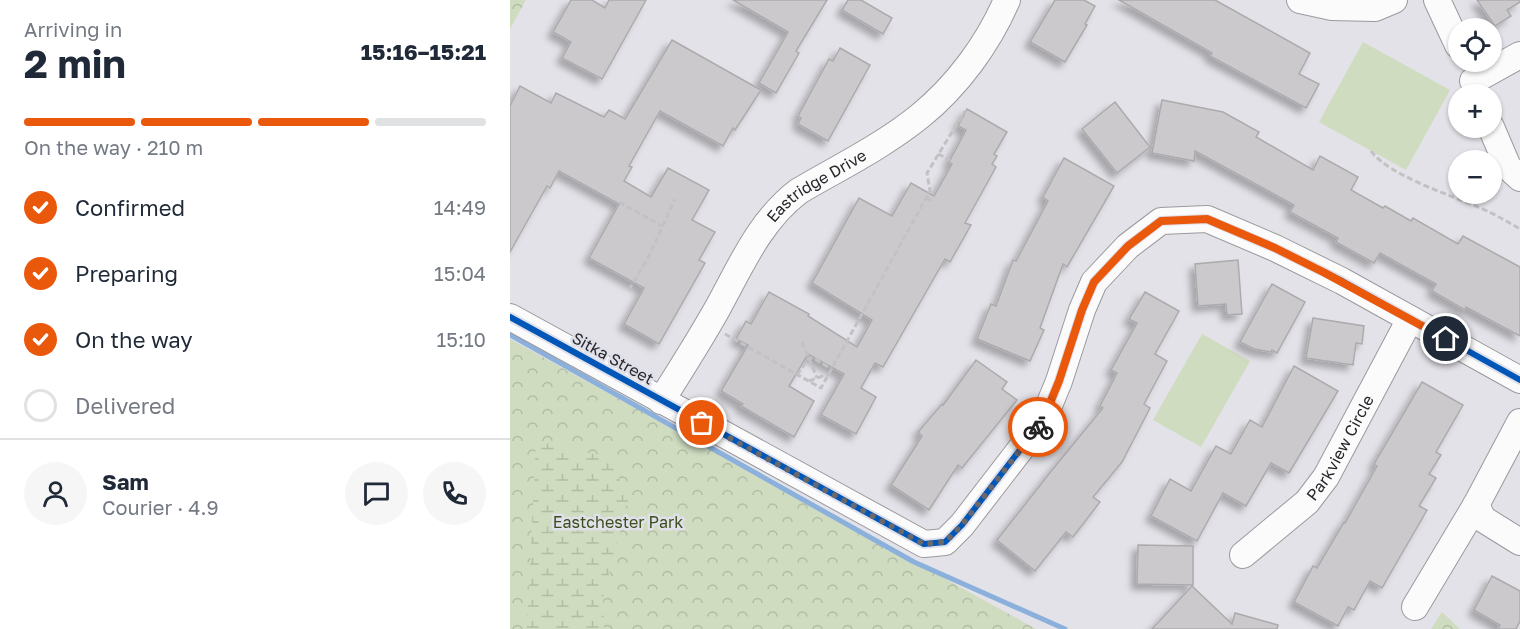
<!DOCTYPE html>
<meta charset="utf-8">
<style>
:root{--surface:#fff;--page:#f6f6f7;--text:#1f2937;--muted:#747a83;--line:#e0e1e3;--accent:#ea580c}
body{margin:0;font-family:"Golos Text",sans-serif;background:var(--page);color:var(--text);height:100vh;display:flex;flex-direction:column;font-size:22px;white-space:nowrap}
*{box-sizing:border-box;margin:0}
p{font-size:20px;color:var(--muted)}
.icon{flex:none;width:33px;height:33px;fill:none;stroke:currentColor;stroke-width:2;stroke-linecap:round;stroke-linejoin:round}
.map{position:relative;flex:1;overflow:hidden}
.side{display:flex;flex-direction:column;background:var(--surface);width:510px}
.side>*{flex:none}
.tools{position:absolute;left:938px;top:18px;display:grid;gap:12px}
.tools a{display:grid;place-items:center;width:54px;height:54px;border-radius:50%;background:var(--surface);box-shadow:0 2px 4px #0004;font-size:30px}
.pin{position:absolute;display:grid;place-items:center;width:51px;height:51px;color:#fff;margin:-26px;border:3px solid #fff;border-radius:50%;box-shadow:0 2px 6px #0007}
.courier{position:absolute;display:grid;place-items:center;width:60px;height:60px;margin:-30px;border:4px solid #ea580c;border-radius:50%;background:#fff;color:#222;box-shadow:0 2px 8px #0007}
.headline em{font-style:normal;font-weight:700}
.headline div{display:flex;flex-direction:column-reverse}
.headline{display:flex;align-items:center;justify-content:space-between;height:102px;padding:0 24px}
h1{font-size:39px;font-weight:700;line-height:45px}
.bar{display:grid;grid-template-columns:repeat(4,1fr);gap:9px 6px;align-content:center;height:72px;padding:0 24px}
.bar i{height:8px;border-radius:4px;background:var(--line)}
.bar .current{background:var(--accent)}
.bar p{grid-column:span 4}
.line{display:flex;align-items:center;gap:15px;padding:0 24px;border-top:2px solid var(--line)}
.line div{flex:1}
.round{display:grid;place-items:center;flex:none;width:63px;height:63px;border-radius:32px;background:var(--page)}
ol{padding:0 24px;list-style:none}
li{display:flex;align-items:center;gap:18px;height:66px}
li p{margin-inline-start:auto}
li .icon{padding:6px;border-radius:50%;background:var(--accent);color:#fff;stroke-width:4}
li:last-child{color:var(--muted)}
li i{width:33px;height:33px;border:3px solid var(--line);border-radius:50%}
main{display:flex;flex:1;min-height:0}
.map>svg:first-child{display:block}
</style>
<main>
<section class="side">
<div class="headline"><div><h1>2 min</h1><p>Arriving in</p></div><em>15:16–15:21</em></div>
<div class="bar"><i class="current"></i><i class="current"></i><i class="current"></i><i></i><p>On the way · 210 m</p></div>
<ol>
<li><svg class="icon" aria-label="check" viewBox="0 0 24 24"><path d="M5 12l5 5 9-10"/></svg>Confirmed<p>14:49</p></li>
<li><svg class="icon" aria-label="check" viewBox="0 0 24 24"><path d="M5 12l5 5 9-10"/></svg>Preparing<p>15:04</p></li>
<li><svg class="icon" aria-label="check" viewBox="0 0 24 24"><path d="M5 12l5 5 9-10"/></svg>On the way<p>15:10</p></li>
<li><i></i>Delivered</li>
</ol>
<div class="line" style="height:108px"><a class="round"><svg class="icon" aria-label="person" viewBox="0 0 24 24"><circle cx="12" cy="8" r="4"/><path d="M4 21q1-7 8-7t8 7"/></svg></a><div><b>Sam</b><p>Courier · 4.9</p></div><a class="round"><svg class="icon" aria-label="chat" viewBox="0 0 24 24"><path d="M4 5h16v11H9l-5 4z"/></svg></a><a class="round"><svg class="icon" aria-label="phone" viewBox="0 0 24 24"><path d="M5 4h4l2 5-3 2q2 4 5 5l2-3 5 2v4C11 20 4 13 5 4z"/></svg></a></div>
</section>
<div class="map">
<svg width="1010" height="629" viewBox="0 0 1010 629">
<defs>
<pattern id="forest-crowns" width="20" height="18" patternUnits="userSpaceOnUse" patternTransform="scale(1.5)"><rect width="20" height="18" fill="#cfdcc0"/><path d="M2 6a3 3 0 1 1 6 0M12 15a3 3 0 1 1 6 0" fill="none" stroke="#b2bda5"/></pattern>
<pattern id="wetland-marsh" width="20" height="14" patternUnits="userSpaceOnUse" patternTransform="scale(1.5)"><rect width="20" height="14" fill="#cfdcc0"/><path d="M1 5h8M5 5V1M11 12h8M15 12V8" fill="none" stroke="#b2bda5"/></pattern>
<filter id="shadow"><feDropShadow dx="-5.5" dy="5.5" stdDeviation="3" flood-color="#0004"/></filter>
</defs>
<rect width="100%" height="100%" fill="#e2e2e8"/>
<g fill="url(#forest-crowns)">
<polygon points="0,0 16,0 0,29"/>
<polygon points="0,339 526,629 0,629"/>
<polygon points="932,612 950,629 921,629"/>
</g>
<polygon fill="url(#wetland-marsh)" points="26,441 101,458 118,500 93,598 94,629 17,629"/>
<g fill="#cfdcc0">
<polygon points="853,42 940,90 896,170 809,122"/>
<polygon points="692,334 740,361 691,447 643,420"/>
</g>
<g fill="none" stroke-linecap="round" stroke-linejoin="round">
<polyline stroke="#8ab0db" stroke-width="5" points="0,335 404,562 555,629"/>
</g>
<g fill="#ccc9cc" stroke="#adaaad" stroke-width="1.5" filter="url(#shadow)">
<polygon points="61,0 82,0 95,8 99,0 136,0 92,79 52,58 61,42 43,32"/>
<polygon points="223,0 317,0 286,51 289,53 266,93 249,83 278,32"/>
<polygon points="338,0 351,0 382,18 373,34 332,10"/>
<polygon points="545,0 574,0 585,6 575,24 577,25 555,62 520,42"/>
<polygon points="609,0 705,0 800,53 789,74 809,84 796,108 700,56 702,53"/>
<polygon points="967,0 1010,0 1010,2 997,10 1001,16 985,26"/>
<polygon points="162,40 251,90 225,130 223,128 213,146 150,111 119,166 122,167 114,181 141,197 158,168 199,190 182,220 205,232 189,260 195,263 149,344 114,324 134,288 79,258 109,204 49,171 40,188 37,186 0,252 0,106 10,86 41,103 46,93 94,117 99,110 115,119"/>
<polygon points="330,48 360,65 318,141 288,124 291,118 288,116 319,59 323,61"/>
<polygon points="652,100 713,112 749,132 746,137 803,170 810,156 848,177 841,190 873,208 875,206 901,221 903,218 948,244 953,236 1010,267 1010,336 956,307 955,310 922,291 926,284 870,253 864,263 826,242 828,238 780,212 784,205 685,151 684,161 642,153"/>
<polygon points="605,102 640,147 607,173 572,129"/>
<polygon points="457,109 497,132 484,154 487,156 482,164 486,167 455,223 461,225 440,262 435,259 373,367 365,363 351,388 366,397 346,434 311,415 334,374 298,354 279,386 304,401 284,437 231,406 233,404 211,391 238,345 226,339 236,321 241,324 259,292 299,314 298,316 347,347 362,320 302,283 349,198 382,216 401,183 424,196 442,164 439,162 456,130 448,126"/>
<polygon points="554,158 604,186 557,267 553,264 530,328 534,330 520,361 467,339 481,304 486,306 503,260 506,261 538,201 533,197"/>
<polygon points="728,260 732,314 717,315 716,304 688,306 685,264"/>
<polygon points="762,284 795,302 767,353 762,350 761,352 744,349 730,342"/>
<polygon points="635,292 669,311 645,354 657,361 634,404 640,408 612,462 583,497 590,502 563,537 556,532 525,571 487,540 542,470 593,408 590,406 607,373 601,370 627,323 619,319"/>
<polygon points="803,318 854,326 852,344 846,343 843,365 796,358"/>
<polygon points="466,360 497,382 492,389 507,400 452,468 448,465 419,510 381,485 412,436 408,432 432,404 433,405"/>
<polygon points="784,366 828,391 779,473 761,463 736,506 713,493 687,541 641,516 660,479 681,491 706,446 721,454 740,420 752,427"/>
<polygon points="912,382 953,405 926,452 931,455 919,474 926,478 909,506 917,510 898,543 872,588 860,581 844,610 838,607 828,626 784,602 803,566 807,568 834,522 835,523 867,466 864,464"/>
<polygon points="628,545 683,546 683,585 627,584"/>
<polygon points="982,576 1010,591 1010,621 1006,629 988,629 990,625 964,610"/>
<polygon points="682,586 722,624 725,613 768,625 767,629 642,629"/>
</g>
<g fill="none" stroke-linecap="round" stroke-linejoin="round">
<defs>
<g id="minor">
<polyline points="790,0 822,7 865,8 884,0"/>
<polyline points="927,0 948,45"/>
<polyline points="963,81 1010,55"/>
<polyline points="981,127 998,167 1010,178"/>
<polyline points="0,317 414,544 435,542 452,525 533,420 549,381 572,310 584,282 618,246 651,221 697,219 765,248 832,281 1010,380"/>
<path id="s1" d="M151,401C170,371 189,341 206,311C230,268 249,221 289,191C330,167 373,146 410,116C447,86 478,44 497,0"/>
<polyline points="966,505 973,519 1010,542"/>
<path id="s2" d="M733,555L797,502L816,477L900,319"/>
<polyline points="905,607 966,505 1010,422"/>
</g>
</defs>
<use href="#minor" stroke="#9a9a9e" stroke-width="28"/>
<g stroke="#c2c2c4" stroke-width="3" stroke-dasharray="6 3" stroke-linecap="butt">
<path d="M861,151C878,175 940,195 968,207C983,213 996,221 1010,229"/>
<polyline points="428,154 440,160"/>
<polyline points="416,198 423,202"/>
<polyline points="109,202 152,226"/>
<polyline points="119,290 139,256 165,199"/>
<polyline points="215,334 311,388 420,191 417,173 455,111"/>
<polyline points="292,342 307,378"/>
<polyline points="287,375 299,358 305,359 321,369"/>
<polyline points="299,381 318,374"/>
</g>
<use href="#minor" stroke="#fbfbfc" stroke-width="26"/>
<defs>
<polyline id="cycleway" points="0,317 414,544 435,542 452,525 533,420 549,381 572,310 584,282 618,246 651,221 697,219 765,248 832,281 1010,380"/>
</defs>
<use href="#cycleway" stroke="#e0e0ea" stroke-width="10"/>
<use href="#cycleway" stroke="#0057b8" stroke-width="6"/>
</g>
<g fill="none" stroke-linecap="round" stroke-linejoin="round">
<polyline stroke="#68686d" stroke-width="6" stroke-dasharray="0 10.8" points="192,423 414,544 435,542 452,525 528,427"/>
<polyline stroke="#ea580c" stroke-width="8" points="528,427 533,420 549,381 572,310 584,282 618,246 651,221 697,219 765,248 815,273 936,339"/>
</g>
<g text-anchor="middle" stroke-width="5" stroke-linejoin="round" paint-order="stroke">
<g font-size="16" fill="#27272b" stroke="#e0e0ea">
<text dy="6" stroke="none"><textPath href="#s1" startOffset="270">Eastridge Drive</textPath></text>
<text transform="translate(103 358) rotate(29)" y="6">Sitka Street</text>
<text dy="6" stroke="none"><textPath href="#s2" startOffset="147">Parkview Circle</textPath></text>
</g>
<g font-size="16" fill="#3b4e19" stroke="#e0e0ea">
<text x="108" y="528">Eastchester Park</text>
</g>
</g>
</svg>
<div class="tools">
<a><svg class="icon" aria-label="locate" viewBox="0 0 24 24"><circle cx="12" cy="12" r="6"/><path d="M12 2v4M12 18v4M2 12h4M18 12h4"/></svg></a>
<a>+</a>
<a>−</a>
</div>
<div class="pin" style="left:192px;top:423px;background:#ea580c"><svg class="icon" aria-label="bag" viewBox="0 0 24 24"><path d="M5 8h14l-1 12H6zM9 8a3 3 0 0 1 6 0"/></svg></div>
<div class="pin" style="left:936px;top:339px;background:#1f2937"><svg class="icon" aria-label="home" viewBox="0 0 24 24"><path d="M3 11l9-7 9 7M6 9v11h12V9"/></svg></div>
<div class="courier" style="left:528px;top:427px"><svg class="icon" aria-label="bike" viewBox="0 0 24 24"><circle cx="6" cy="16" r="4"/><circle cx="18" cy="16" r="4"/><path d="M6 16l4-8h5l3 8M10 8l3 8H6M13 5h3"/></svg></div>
</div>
</main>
